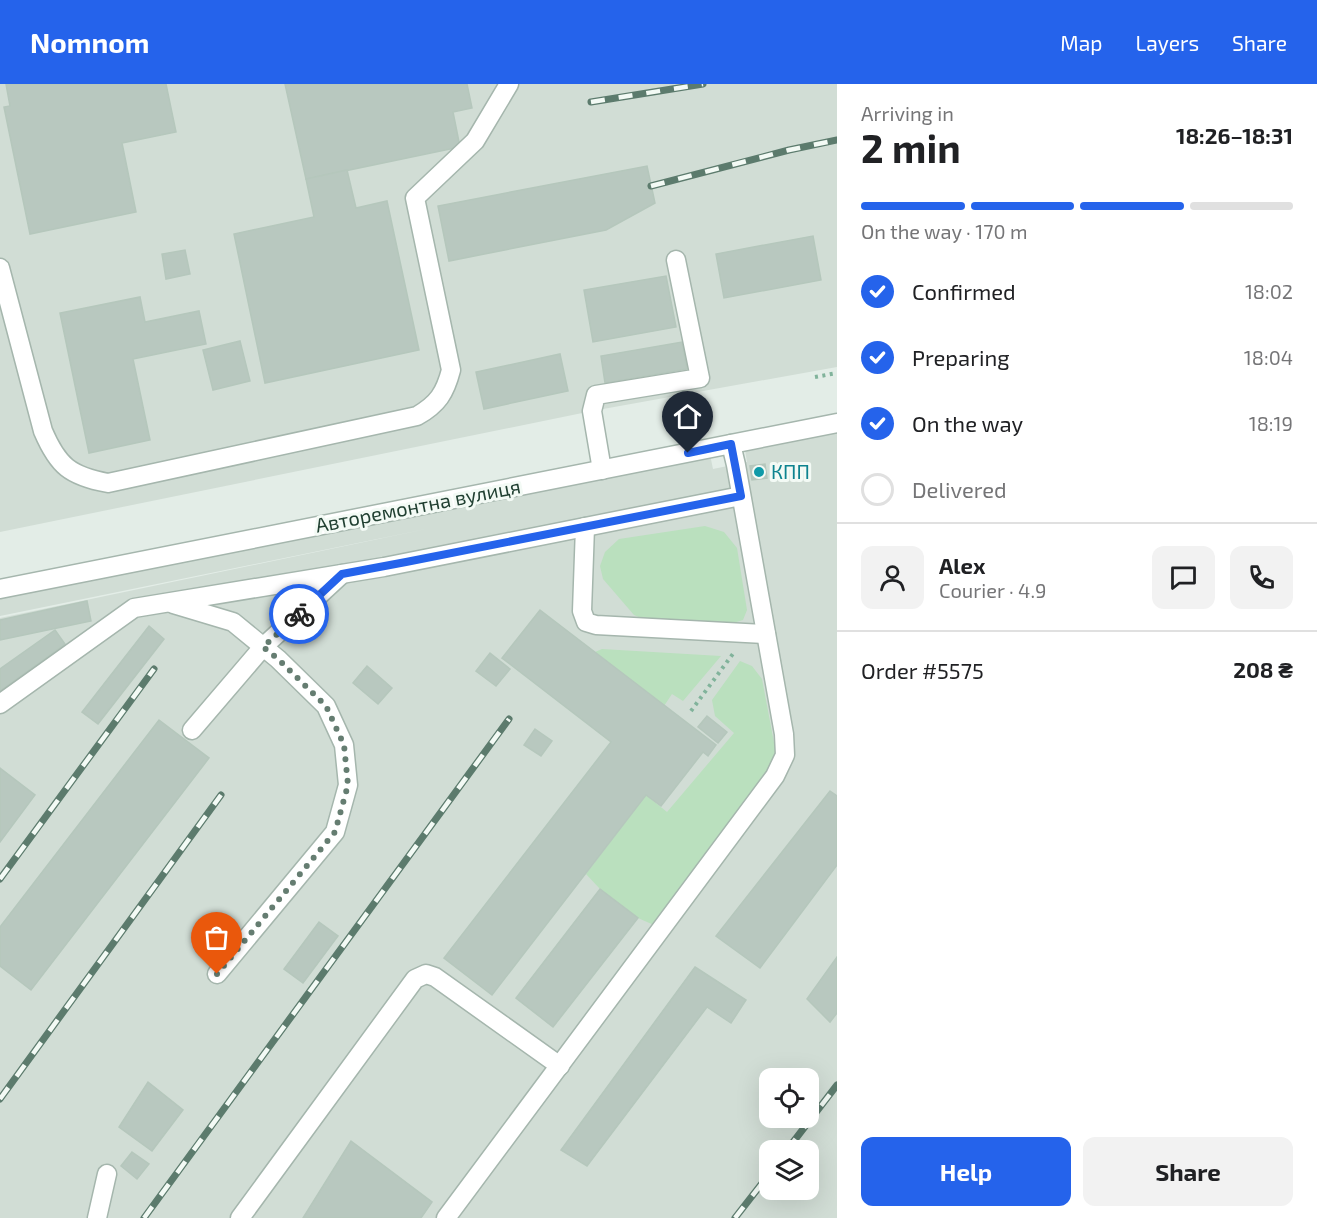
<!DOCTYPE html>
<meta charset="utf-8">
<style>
:root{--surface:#fff;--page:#f2f2f2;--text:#202124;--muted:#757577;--line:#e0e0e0;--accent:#2563eb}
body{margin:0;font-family:"Exo 2",sans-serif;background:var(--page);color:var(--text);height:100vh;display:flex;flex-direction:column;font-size:22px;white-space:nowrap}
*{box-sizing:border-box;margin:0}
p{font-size:20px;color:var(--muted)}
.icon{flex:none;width:33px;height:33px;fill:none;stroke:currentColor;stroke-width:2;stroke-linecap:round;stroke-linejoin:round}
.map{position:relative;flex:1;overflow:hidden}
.sheet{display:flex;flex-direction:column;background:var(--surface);width:480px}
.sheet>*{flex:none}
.buttons{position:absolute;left:759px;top:984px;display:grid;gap:12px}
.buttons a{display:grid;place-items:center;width:60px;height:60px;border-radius:12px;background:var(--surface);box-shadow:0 6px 24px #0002;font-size:30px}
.pin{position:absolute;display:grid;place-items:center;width:51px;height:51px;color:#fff;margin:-62px -26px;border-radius:50% 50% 50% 0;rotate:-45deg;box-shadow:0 0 6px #0007}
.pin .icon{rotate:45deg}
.courier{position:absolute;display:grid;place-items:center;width:60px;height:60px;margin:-30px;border:4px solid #2563eb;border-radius:50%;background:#fff;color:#222;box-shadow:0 2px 8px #0007}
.overview em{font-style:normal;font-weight:700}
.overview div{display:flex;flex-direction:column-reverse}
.overview{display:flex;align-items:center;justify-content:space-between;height:102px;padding:0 24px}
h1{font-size:39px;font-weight:700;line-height:45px}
.bar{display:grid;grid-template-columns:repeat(4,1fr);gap:9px 6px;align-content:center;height:72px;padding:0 24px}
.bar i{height:8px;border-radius:4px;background:var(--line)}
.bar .selected{background:var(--accent)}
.bar p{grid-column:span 4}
.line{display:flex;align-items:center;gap:15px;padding:0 24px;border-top:2px solid var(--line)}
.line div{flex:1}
.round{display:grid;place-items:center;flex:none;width:63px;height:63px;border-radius:12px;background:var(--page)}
ol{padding:0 24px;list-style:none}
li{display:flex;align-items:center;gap:18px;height:66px}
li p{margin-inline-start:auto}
li .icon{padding:6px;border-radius:50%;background:var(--accent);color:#fff;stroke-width:4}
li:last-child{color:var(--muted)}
li i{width:33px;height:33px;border:3px solid var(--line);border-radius:50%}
.primary-button{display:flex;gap:12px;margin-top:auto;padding:12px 24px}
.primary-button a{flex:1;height:69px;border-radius:12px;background:var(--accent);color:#fff;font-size:24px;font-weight:700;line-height:69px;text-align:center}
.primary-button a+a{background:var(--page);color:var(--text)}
header{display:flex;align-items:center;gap:36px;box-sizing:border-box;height:84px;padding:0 30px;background:var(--accent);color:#fff}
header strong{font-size:28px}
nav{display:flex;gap:33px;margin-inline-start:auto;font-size:21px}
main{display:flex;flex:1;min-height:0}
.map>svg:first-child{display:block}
</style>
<header>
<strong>Nomnom</strong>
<nav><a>Map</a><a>Layers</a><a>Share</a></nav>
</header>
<main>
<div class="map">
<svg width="837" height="1134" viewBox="0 0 837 1134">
<rect width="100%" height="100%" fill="#e3ede7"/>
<g fill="#d1ddd5" fill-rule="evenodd">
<polygon points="0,0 837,0 837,283 592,327 0,448"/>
<path d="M837,332V1134H0V534L431,444L0,532V501L707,356L713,385L747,378L744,360ZM770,994H808V1034H770ZM770,1066H808V1106H770Z"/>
</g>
<g fill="#bae0be">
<polygon points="705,442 724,448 737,464 747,526 743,536 730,540 648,537 634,531 603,495 600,482 605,468 619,455"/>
<polygon points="602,565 721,572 683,617 672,610 664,622 595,568"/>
<polygon points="740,577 752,582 762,595 776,669 763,702 656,842 638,834 600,805 586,790 646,711 667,728 734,649 715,632 712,616"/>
</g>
<g fill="#b8c8bf" stroke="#b5c7bc" stroke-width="1.5">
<polygon points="6,0 166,0 176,48 122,59 136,128 30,150 4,23 10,22"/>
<polygon points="285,0 467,0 472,24 453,28 460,63 306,95"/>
<polygon points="647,82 655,119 606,146 449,177 438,122"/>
<polygon points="347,86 356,124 387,117 419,266 265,299 234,150 314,133 306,95"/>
<polygon points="813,152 821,196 724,214 716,170"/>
<polygon points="185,166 190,190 166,195 162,170"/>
<polygon points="666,192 676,243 593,258 584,206"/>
<polygon points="140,213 145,238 199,227 206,260 133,275 150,356 89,369 60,229"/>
<polygon points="240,257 250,297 213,306 203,266"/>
<polygon points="682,258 687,285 605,299 601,272"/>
<polygon points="560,270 568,307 484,325 476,288"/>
<polygon points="765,380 767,394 752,396 750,382"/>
<polygon points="87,517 91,537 0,556 0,536"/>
<polygon points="540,526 716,661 708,672 703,668 661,722 646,711 492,911 444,874 611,658 502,574"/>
<polygon points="149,542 164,555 98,640 82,628"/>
<polygon points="55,546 65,560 0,607 0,585"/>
<polygon points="490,569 510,585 496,602 476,587"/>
<polygon points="367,582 392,604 378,620 353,599"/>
<polygon points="707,632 727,648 718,659 698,643"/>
<polygon points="159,636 209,674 31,906 0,882 0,843"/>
<polygon points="535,645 552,657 541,672 524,661"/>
<polygon points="0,684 35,711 0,758"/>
<polygon points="830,707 837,712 837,781 760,884 716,852"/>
<polygon points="600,805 638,834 553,943 516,914"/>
<polygon points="319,838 338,852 303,899 284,885"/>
<polygon points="837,873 837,929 830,938 807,915"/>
<polygon points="695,883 746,916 731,939 707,923 587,1082 561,1066"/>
<polygon points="148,998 183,1026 152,1067 119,1043"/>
<polygon points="351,1057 432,1118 421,1134 303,1134"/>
<polygon points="132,1068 149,1080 137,1095 121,1082"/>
</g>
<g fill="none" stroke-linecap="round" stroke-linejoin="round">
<defs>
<g id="minor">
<path d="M0,184L43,347C58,382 70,392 108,399L417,332C438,320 445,309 451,286L415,114L475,57L509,0"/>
<polyline points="602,386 592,327 596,311 700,294 676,176"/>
<polyline points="585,443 582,527 586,538 596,541 766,550"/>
<polyline points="0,505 837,339"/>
<polyline points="173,520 233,538 278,575 326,622 344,661 348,701 335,748 217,890"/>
<polyline points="0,620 134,524 384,483 741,412"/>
<polyline points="192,646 263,563 342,490"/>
<polyline points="97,1134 107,1090"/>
<polyline points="240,1134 415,895 426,890 435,893 560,982"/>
<polyline points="446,1134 775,692 785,671 784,650 736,381 731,360"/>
</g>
</defs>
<use href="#minor" stroke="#a5b6ad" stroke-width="21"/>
<g stroke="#81b39b" stroke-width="4" stroke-dasharray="3 4.5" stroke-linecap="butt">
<polyline points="815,293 837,289"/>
<polyline points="691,627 735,567"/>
</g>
<use href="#minor" stroke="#fff" stroke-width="18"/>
<defs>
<g id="rail">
<polyline points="591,18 703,0"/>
<polyline points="651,102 789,66 837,56"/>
<polyline points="0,795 154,585"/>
<polyline points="0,1015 221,711"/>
<polyline points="787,1066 837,1001"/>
<polyline points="144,1134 509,635"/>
<polyline points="735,1134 770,1089"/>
</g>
</defs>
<use href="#rail" stroke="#5c7b6d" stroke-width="7"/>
<use href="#rail" stroke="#f3faf5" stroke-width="4.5" stroke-dasharray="14" stroke-linecap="butt"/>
</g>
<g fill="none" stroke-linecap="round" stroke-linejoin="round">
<polyline stroke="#657d71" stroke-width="6" stroke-dasharray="0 10.8" points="217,890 335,748 348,701 344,661 326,622 278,575 263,563 299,530"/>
<polyline stroke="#2563eb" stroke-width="8" points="299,530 342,490 406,478 741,412 731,360 688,369"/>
</g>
<circle fill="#0f9aa8" stroke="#f3faf5" stroke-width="2" cx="759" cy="388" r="6"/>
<g text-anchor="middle" stroke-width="6" stroke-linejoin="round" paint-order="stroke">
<g font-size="20" fill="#0d838f" stroke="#f3faf5" text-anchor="start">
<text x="771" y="395">КПП</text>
</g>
<g font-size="20" fill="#214032" stroke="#f3faf5">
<text transform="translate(418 422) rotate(-11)" y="7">Авторемонтна вулиця</text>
</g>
</g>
</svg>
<div class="buttons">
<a><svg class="icon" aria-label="locate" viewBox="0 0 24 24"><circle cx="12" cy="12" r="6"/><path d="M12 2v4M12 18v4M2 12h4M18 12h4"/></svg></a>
<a><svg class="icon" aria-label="layers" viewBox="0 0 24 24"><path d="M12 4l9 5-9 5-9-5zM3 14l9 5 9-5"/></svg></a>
</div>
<div class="pin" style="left:217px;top:890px;background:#ea580c"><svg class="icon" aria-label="bag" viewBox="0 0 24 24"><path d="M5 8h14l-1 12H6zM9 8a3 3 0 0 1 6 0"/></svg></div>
<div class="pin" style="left:688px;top:369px;background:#1f2937"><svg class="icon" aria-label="home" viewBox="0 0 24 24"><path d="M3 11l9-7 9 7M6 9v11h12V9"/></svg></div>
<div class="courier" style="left:299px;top:530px"><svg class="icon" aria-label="bike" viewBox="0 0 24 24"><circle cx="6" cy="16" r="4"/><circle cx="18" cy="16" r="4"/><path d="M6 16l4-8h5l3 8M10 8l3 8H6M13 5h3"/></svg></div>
</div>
<section class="sheet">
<div class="overview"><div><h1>2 min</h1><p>Arriving in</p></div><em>18:26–18:31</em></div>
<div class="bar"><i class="selected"></i><i class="selected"></i><i class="selected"></i><i></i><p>On the way · 170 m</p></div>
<ol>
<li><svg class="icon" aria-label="check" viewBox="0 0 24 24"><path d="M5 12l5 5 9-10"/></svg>Confirmed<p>18:02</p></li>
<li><svg class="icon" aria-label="check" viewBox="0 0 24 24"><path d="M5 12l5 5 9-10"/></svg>Preparing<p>18:04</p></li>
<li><svg class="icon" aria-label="check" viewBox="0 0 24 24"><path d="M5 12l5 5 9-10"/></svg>On the way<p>18:19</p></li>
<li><i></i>Delivered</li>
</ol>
<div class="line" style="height:108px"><a class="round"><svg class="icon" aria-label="person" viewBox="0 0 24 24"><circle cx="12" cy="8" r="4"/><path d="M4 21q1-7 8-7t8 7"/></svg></a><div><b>Alex</b><p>Courier · 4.9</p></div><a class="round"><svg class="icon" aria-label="chat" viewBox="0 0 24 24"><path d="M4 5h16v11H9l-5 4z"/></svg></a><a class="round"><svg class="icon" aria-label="phone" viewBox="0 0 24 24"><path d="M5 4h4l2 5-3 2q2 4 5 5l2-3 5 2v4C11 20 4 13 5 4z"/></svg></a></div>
<div class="line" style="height:78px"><div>Order #5575</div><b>208 ₴</b></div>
<div class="primary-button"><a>Help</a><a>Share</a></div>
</section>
</main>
